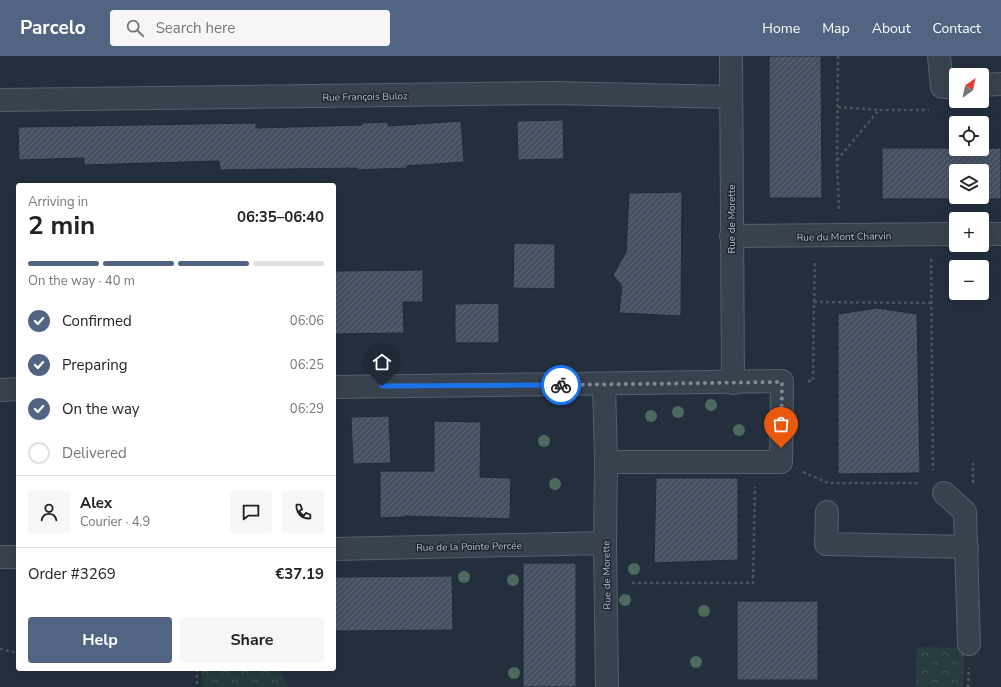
<!DOCTYPE html>
<meta charset="utf-8">
<style>
:root{--surface:#fff;--page:#f6f6f6;--text:#222;--muted:#767676;--line:#e0e0e0;--accent:#516482}
body{margin:0;font-family:"Nunito Sans",sans-serif;background:var(--page);color:var(--text);height:100vh;display:flex;flex-direction:column;font-size:15px;white-space:nowrap}
*{box-sizing:border-box;margin:0}
p{font-size:13px;color:var(--muted)}
.icon{flex:none;width:22px;height:22px;fill:none;stroke:currentColor;stroke-width:2;stroke-linecap:round;stroke-linejoin:round}
.map{position:relative;flex:1;overflow:hidden}
.details{position:absolute;left:16px;top:127px;width:320px;height:488px;display:flex;flex-direction:column;background:var(--surface);border-radius:4px;box-shadow:0 4px 16px #0002}
.details>*{flex:none}
.needle{width:26px;rotate:33deg}
.tools{position:absolute;left:949px;top:12px;display:grid;gap:8px}
.tools a{display:grid;place-items:center;width:40px;height:40px;border-radius:4px;background:var(--surface);box-shadow:0 4px 16px #0002;font-size:20px}
.pin{position:absolute;display:grid;place-items:center;width:34px;height:34px;color:#fff;margin:-41px -17px;border-radius:50% 50% 50% 0;rotate:-45deg;box-shadow:0 0 4px #0007}
.pin .icon{rotate:45deg}
.courier{position:absolute;display:grid;place-items:center;width:40px;height:40px;margin:-20px;border:3px solid #1a73e8;border-radius:50%;background:#fff;color:#222;box-shadow:0 1px 5px #0007}
.headline em{font-style:normal;font-weight:700}
.headline div{display:flex;flex-direction:column-reverse}
.headline{display:flex;align-items:center;justify-content:space-between;height:68px;padding:0 12px}
h1{font-size:26px;font-weight:700;line-height:30px}
.bar{display:grid;grid-template-columns:repeat(4,1fr);gap:6px 4px;align-content:center;height:48px;padding:0 12px}
.bar i{height:5px;border-radius:3px;background:var(--line)}
.bar .selected{background:var(--accent)}
.bar p{grid-column:span 4}
.line{display:flex;align-items:center;gap:10px;padding:0 12px;border-top:1px solid var(--line)}
.line div{flex:1}
.round{display:grid;place-items:center;flex:none;width:42px;height:42px;border-radius:4px;background:var(--page)}
ol{padding:0 12px;list-style:none}
li{display:flex;align-items:center;gap:12px;height:44px}
li p{margin-inline-start:auto}
li .icon{padding:4px;border-radius:50%;background:var(--accent);color:#fff;stroke-width:4}
li:last-child{color:var(--muted)}
li i{width:22px;height:22px;border:2px solid var(--line);border-radius:50%}
.action{display:flex;gap:8px;margin-top:auto;padding:8px 12px}
.action a{flex:1;height:46px;border-radius:4px;background:var(--accent);color:#fff;font-size:16px;font-weight:700;line-height:46px;text-align:center}
.action a+a{background:var(--page);color:var(--text)}
header{display:flex;align-items:center;gap:24px;box-sizing:border-box;height:56px;padding:0 20px;background:var(--accent);color:#fff}
header strong{font-size:19px}
nav{display:flex;gap:22px;margin-inline-start:auto;font-size:14px}
.search{width:280px;height:36px;background:var(--page);display:flex;align-items:center;gap:10px;box-sizing:border-box;padding:0 14px;border-radius:4px;color:var(--muted);font-size:15px}
.map>svg:first-child{display:block}
</style>
<header>
<strong>Parcelo</strong>
<div class="search"><svg class="icon" aria-label="search" viewBox="0 0 24 24"><circle cx="10" cy="10" r="6"/><path d="M15 15l6 6"/></svg>Search here</div>
<nav><a>Home</a><a>Map</a><a>About</a><a>Contact</a></nav>
</header>
<div class="map">
<svg width="1001" height="631" viewBox="0 0 1001 631">
<defs>
<pattern id="forest-crowns" width="20" height="18" patternUnits="userSpaceOnUse"><rect width="20" height="18" fill="#263c3f"/><path d="M2 6a3 3 0 1 1 6 0M12 15a3 3 0 1 1 6 0" fill="none" stroke="#435659"/></pattern>
<pattern id="building-hatch" width="6" height="6" patternUnits="userSpaceOnUse"><rect width="6" height="6" fill="#455162"/><path d="M-1 1l2-2M0 6l6-6M5 7l2-2" fill="none" stroke="#5d6877"/></pattern>
</defs>
<rect width="100%" height="100%" fill="#242f3e"/>
<g fill="url(#forest-crowns)">
<polygon points="917,591 964,592 963,631 916,631"/>
<polygon points="202,613 279,613 288,631 202,631"/>
</g>
<g fill="url(#building-hatch)" stroke="#1f2835" fill-rule="evenodd">
<polygon points="769,0 821,0 822,142 769,142"/>
<polygon points="563,64 564,103 518,104 517,65"/>
<polygon points="461,65 464,106 407,110 407,112 357,114 357,112 220,114 219,105 84,109 84,102 19,104 18,71 256,67 256,72 362,69 362,67 388,66 388,70"/>
<path d="M882,92H956V93L1001,92V143H882ZM956,115H982V141H956Z"/>
<polygon points="682,136 681,260 619,257 622,230 613,219 626,196 629,137"/>
<polygon points="514,187 555,188 555,233 513,232"/>
<polygon points="423,214 423,246 403,246 404,277 334,278 334,215"/>
<polygon points="499,247 499,287 455,287 455,248"/>
<polygon points="877,252 917,258 920,417 838,418 838,258"/>
<polygon points="389,360 391,407 353,408 351,361"/>
<polygon points="434,365 481,366 480,421 511,422 510,463 404,460 404,461 380,462 380,415 434,415"/>
<polygon points="656,422 738,422 738,504 654,507"/>
<rect x="523" y="507" width="53" height="124"/>
<polygon points="452,520 453,574 334,575 334,521"/>
<rect x="737" y="545" width="81" height="79"/>
</g>
<g fill="none" stroke-linecap="round" stroke-linejoin="round">
<defs>
<g id="minor">
<polyline points="731,0 733,327"/>
<polyline points="939,0 942,31 956,31"/>
<polyline points="982,29 1001,28"/>
<polyline points="0,44 554,37 731,41"/>
<polyline points="982,178 1001,178"/>
<polyline points="731,180 956,178"/>
<polyline points="334,331 782,325 781,406 606,406 604,328"/>
<polyline points="0,334 18,333"/>
<polyline points="606,406 605,487 607,631"/>
<polyline points="944,437 965,456 969,588"/>
<polyline points="827,456 826,488 967,491"/>
<polyline points="334,493 605,487"/>
<polyline points="0,501 18,501"/>
</g>
</defs>
<use href="#minor" stroke="#565f6c" stroke-width="24"/>
<g stroke="#44595c" stroke-width="2.5" stroke-dasharray="3 3" stroke-linecap="butt">
<polyline points="838,0 837,104 839,153"/>
<polyline points="838,51 879,54"/>
<polyline points="837,104 879,54 929,54"/>
<polyline points="931,203 933,414"/>
<polyline points="814,246 815,205"/>
<polyline points="808,325 813,325 814,246 932,247"/>
<polyline points="803,416 828,427 920,427"/>
<polyline points="973,427 973,407"/>
<polyline points="632,527 753,527 755,431"/>
<polyline points="0,593 18,597"/>
<polyline points="197,613 197,631"/>
<polyline points="968,631 969,612"/>
</g>
<use href="#minor" stroke="#38414e" stroke-width="22"/>
</g>
<g fill="#4b6a5d">
<circle cx="711" cy="349" r="6"/>
<circle cx="678" cy="356" r="6"/>
<circle cx="651" cy="360" r="6"/>
<circle cx="739" cy="374" r="6"/>
<circle cx="544" cy="385" r="6"/>
<circle cx="555" cy="428" r="6"/>
<circle cx="634" cy="513" r="6"/>
<circle cx="464" cy="521" r="6"/>
<circle cx="513" cy="524" r="6"/>
<circle cx="625" cy="544" r="6"/>
<circle cx="704" cy="555" r="6"/>
<circle cx="696" cy="606" r="6"/>
<circle cx="514" cy="617" r="6"/>
</g>
<g fill="none" stroke-linecap="round" stroke-linejoin="round">
<polyline stroke="#828b98" stroke-width="4" stroke-dasharray="0 7.2" points="561,329 782,326 781,392"/>
<polyline stroke="#1a73e8" stroke-width="5" points="382,330 561,329"/>
</g>
<g text-anchor="middle" stroke-width="3" stroke-linejoin="round" paint-order="stroke">
<g font-size="10" fill="#b4bcc9" stroke="#1d2633">
<text transform="translate(365 40) rotate(-1)" y="4">Rue François Buloz</text>
<text transform="translate(731 163) rotate(-90)" y="4">Rue de Morette</text>
<text transform="translate(844 180) rotate(-1)" y="4">Rue du Mont Charvin</text>
<text transform="translate(469 490) rotate(-1)" y="4">Rue de la Pointe Percée</text>
<text transform="translate(606 519) rotate(-91)" y="4">Rue de Morette</text>
</g>
</g>
</svg>
<div class="tools">
<a><svg class="needle" viewBox="-14 -14 28 28"><path d="M0-13l5 13h-10z" fill="#e53935"/><path d="M0 13l5-13h-10z" fill="#767676"/></svg></a>
<a><svg class="icon" aria-label="locate" viewBox="0 0 24 24"><circle cx="12" cy="12" r="6"/><path d="M12 2v4M12 18v4M2 12h4M18 12h4"/></svg></a>
<a><svg class="icon" aria-label="layers" viewBox="0 0 24 24"><path d="M12 4l9 5-9 5-9-5zM3 14l9 5 9-5"/></svg></a>
<a>+</a>
<a>−</a>
</div>
<div class="pin" style="left:781px;top:392px;background:#ea580c"><svg class="icon" aria-label="bag" viewBox="0 0 24 24"><path d="M5 8h14l-1 12H6zM9 8a3 3 0 0 1 6 0"/></svg></div>
<div class="pin" style="left:382px;top:330px;background:#1f2937"><svg class="icon" aria-label="home" viewBox="0 0 24 24"><path d="M3 11l9-7 9 7M6 9v11h12V9"/></svg></div>
<div class="courier" style="left:561px;top:329px"><svg class="icon" aria-label="bike" viewBox="0 0 24 24"><circle cx="6" cy="16" r="4"/><circle cx="18" cy="16" r="4"/><path d="M6 16l4-8h5l3 8M10 8l3 8H6M13 5h3"/></svg></div>
<section class="details">
<div class="headline"><div><h1>2 min</h1><p>Arriving in</p></div><em>06:35–06:40</em></div>
<div class="bar"><i class="selected"></i><i class="selected"></i><i class="selected"></i><i></i><p>On the way · 40 m</p></div>
<ol>
<li><svg class="icon" aria-label="check" viewBox="0 0 24 24"><path d="M5 12l5 5 9-10"/></svg>Confirmed<p>06:06</p></li>
<li><svg class="icon" aria-label="check" viewBox="0 0 24 24"><path d="M5 12l5 5 9-10"/></svg>Preparing<p>06:25</p></li>
<li><svg class="icon" aria-label="check" viewBox="0 0 24 24"><path d="M5 12l5 5 9-10"/></svg>On the way<p>06:29</p></li>
<li><i></i>Delivered</li>
</ol>
<div class="line" style="height:72px"><a class="round"><svg class="icon" aria-label="person" viewBox="0 0 24 24"><circle cx="12" cy="8" r="4"/><path d="M4 21q1-7 8-7t8 7"/></svg></a><div><b>Alex</b><p>Courier · 4.9</p></div><a class="round"><svg class="icon" aria-label="chat" viewBox="0 0 24 24"><path d="M4 5h16v11H9l-5 4z"/></svg></a><a class="round"><svg class="icon" aria-label="phone" viewBox="0 0 24 24"><path d="M5 4h4l2 5-3 2q2 4 5 5l2-3 5 2v4C11 20 4 13 5 4z"/></svg></a></div>
<div class="line" style="height:52px"><div>Order #3269</div><b>€37.19</b></div>
<div class="action"><a>Help</a><a>Share</a></div>
</section>
</div>
